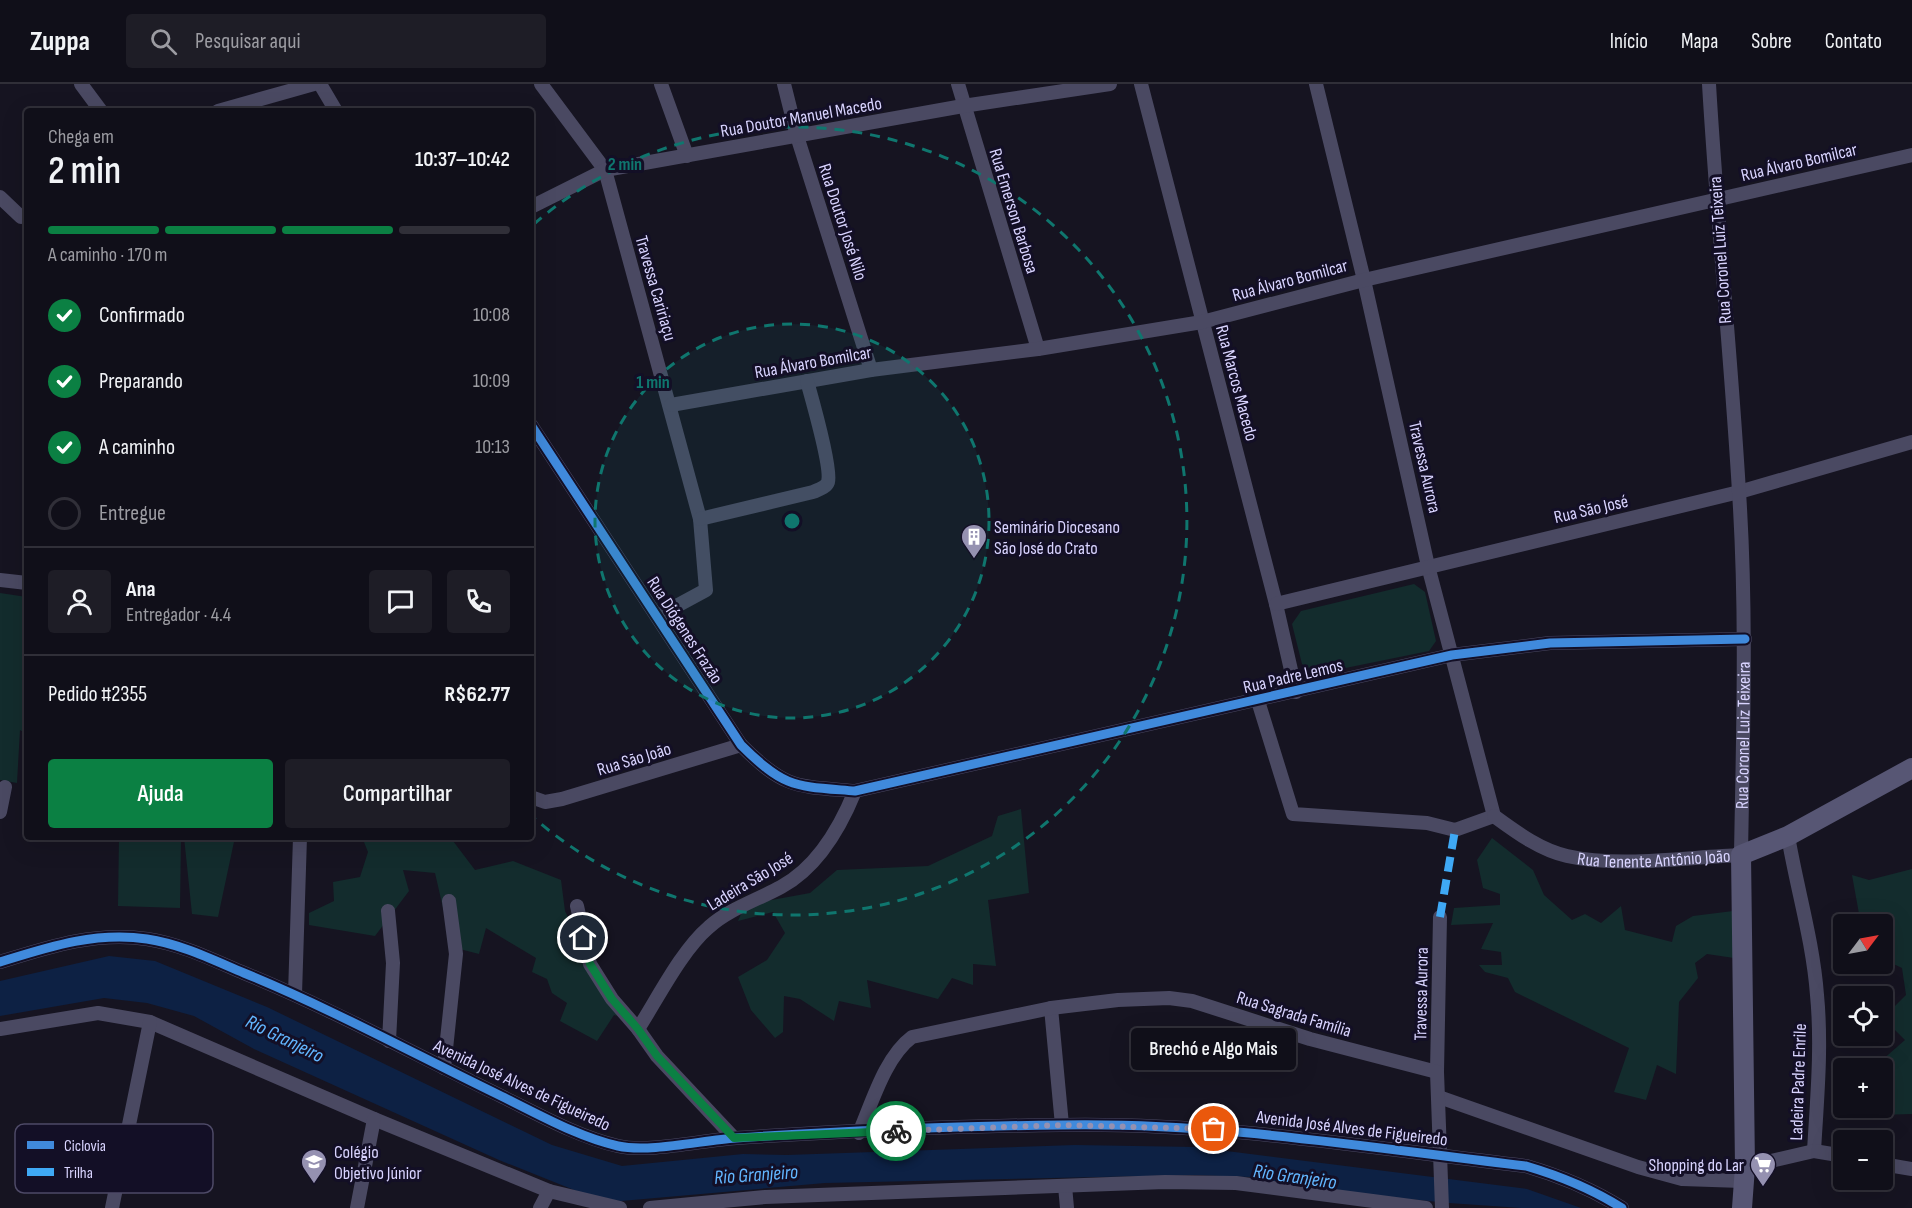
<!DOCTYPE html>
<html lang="pt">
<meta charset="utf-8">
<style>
:root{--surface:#100f19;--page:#1e1d26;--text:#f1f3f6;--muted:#9c9ca2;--line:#302f38;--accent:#0b8043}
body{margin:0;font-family:"Sofia Sans Condensed",sans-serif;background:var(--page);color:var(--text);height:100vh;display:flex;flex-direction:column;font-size:22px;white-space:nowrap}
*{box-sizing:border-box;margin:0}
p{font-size:20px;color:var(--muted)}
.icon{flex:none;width:33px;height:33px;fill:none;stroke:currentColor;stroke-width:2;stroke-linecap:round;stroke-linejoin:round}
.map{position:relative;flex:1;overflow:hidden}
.drawer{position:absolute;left:24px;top:24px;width:510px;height:732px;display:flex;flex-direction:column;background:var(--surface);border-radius:6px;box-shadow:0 6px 24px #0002,0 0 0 2px var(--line)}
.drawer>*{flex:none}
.needle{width:39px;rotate:58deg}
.fabs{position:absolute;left:1833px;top:830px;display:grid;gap:12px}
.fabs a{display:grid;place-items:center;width:60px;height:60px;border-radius:6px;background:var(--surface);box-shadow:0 6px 24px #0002,0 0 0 2px var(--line);font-size:30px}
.pin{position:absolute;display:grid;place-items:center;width:51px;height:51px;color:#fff;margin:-26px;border:3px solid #fff;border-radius:50%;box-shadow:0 2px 6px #0007}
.courier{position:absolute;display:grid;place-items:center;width:60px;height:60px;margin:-30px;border:4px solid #0b8043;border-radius:50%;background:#fff;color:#222;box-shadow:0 2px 8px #0007}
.bubble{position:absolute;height:42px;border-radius:6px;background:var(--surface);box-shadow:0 6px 24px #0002,0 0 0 2px var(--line);font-size:20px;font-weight:600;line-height:42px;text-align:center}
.summary em{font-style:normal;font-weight:600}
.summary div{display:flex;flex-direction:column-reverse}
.summary{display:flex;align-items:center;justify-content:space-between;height:102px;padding:0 24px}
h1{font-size:39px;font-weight:600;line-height:45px}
.bar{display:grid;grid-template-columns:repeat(4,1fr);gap:9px 6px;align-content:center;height:72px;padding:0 24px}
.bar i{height:8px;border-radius:4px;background:var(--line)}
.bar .selected{background:var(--accent)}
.bar p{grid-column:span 4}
.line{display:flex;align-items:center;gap:15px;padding:0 24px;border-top:2px solid var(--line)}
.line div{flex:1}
.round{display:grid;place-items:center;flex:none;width:63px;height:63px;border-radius:6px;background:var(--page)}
ol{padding:0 24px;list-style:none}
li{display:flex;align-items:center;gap:18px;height:66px}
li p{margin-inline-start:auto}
li .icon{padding:6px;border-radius:50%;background:var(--accent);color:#fff;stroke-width:4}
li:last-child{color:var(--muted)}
li i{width:33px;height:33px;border:3px solid var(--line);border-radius:50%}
.cta{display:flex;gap:12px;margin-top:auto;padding:12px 24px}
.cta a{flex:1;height:69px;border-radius:6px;background:var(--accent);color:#fff;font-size:24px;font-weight:600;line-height:69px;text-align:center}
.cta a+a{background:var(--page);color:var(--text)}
header{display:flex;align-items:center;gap:36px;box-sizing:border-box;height:84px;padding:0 30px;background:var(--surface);border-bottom:2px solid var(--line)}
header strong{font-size:28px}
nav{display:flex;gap:33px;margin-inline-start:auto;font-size:21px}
.search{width:420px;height:54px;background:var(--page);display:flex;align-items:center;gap:15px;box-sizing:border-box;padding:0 21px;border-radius:6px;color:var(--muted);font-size:22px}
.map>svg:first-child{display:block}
</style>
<header>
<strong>Zuppa</strong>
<div class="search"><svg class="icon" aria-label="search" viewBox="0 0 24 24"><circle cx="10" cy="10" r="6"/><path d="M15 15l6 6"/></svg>Pesquisar aqui</div>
<nav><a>Início</a><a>Mapa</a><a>Sobre</a><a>Contato</a></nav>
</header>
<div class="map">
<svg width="1912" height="1124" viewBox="0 0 1912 1124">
<rect width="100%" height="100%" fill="#161421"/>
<g fill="#132c2d">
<polygon points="1414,500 1425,508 1436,557 1429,567 1316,590 1302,580 1292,540 1301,527"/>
<polygon points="0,509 27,513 27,650 20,646 17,699 0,696"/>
<polygon points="1021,725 1029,809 988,816 996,882 973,880 973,901 952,894 938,915 867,896 871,924 839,917 834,937 800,915 784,912 783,948 775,954 751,926 738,893 767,876 785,849 773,828 738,837 745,821 810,809 837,786 928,782 992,752 998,732"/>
<polygon points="119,753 181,753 180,824 118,822"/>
<polygon points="184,753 235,753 218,833 192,830"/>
<polygon points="362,753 450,753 475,786 513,777 561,796 565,827 617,932 614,931 597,957 560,937 567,919 552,909 547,895 532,888 536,874 486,844 479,870 452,863 435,789 403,786 409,807 375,852 309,841 309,829 334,817 333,798 360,793 368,768"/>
<polygon points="1492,754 1533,786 1544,811 1572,836 1585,830 1601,839 1621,822 1625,846 1672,858 1676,842 1693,832 1733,827 1734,874 1707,870 1695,879 1698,894 1679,918 1676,990 1657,981 1646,1016 1614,1008 1629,964 1515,908 1508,894 1485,888 1479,881 1502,881 1501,868 1481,865 1493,839 1451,841 1454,824 1500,821 1500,810 1483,804 1477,776"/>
<polygon points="1912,785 1912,1030 1878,1031 1877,1023 1882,1023 1882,984 1873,984 1905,956 1883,934 1906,911 1902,884 1883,875 1882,840 1860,835 1852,791 1869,796"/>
</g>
<polygon fill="#0d2144" points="109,872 155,877 267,923 552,1061 622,1082 743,1070 787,1071 1075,1061 1195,1063 1527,1105 1581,1124 1521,1124 1449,1119 1318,1106 1250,1093 1194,1091 825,1099 621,1117 594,1114 499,1076 254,965 194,932 147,919 104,914 0,932 0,897"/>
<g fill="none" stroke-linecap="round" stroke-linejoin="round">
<g stroke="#4a4962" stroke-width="14">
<polyline points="81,0 101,27"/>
<polyline points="320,0 336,27"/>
<polyline points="541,0 605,86 700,435 706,506 658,532"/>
<polyline points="661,0 687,72"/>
<polyline points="784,0 797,52 871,286"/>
<polyline points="958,0 1038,265"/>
<polyline points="1141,0 1276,520 1296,608"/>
<polyline points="1316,0 1364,196 1428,482 1494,732"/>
<polyline points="218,27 314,0"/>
<polyline points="0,113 21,133"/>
<polyline points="531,123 605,86 963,22 1110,0"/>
<polyline points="671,321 871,286 1038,265 1202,238 1364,196 1912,71"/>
<path d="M531,341L741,661C785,705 795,702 855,707L1452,571L1550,559L1745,555"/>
<path d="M700,435L813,408C817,406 826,404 828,398C832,384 812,315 807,297"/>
<polyline points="0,496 27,499"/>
<polyline points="1276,520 1739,408 1912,358"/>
<polyline points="1258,617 1293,730 1427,739 1455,746 1494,732"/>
<polyline points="531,713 545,718 562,715 741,661"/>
<polyline points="0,728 5,703"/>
<path id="s1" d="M1494,732C1516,748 1540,766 1567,772C1620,784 1687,773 1741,771C1743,649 1747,529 1739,408C1731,272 1717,136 1709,0"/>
<path d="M1788,752C1797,805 1813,857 1817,911C1822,963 1817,1015 1814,1067"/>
<polyline points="577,822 590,880 612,915 638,945 657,972 734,1054"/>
<polyline points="388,827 393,879 389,957"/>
<path d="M0,878C48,863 96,847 147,855C181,860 213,876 244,889C332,925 416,971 501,1012C538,1030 578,1053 618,1062C649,1069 703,1056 736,1054C844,1047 953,1042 1061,1041C1217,1038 1371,1064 1526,1082C1560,1092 1592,1105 1622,1124"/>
<polyline points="295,910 300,753"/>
<polyline points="1051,924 1062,1041"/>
<polyline points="0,945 98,929 150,938 374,1035 549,1107 620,1124"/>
<path d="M638,945C658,914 681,867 709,843C729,825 757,816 781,803C818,783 840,744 855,707"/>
<polyline points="444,984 456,870 449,817"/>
<polyline points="1437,988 1440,833"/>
<polyline points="1439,1013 1638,1083 1682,1095 1742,1097"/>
<path d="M859,1049C872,1019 885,973 912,953L1051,924L1118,916L1169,914L1192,917L1310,955L1437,988L1442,1124"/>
<polyline points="1882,1080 1912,1085"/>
<polyline points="1745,1083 1814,1067 1844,1072"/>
<polyline points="1065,1102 1067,1124"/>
<polyline points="112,1124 150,938"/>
<polyline points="357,1124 374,1035"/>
<polyline points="540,1124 549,1107"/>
<polyline points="650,1124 765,1113 1165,1098 1236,1099 1426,1124"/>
</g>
<polyline stroke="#575674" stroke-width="20" points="1742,1124 1745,1083 1741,771 1788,752 1912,684"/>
<polyline stroke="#3fa9f5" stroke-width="8" stroke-dasharray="15 8" stroke-linecap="butt" points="1440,833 1455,746"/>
<defs>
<g id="cycleway">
<path d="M531,341L741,661C785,705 795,702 855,707L1452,571L1550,559L1745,555"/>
<path d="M0,878C48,863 96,847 147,855C181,860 213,876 244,889C332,925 416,971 501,1012C538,1030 578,1053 618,1062C649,1069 703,1056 736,1054C844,1047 953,1042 1061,1041C1217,1038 1371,1064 1526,1082C1560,1092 1592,1105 1622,1124"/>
</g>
</defs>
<use href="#cycleway" stroke="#130f26" stroke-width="13"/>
<use href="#cycleway" stroke="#408adc" stroke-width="9"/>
</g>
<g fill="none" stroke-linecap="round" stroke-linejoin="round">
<polyline stroke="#9591b1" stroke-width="6" stroke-dasharray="0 10.8" points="896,1047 1062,1041 1214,1045"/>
<polyline stroke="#0b8043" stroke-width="8" points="583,854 590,880 612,915 638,945 657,972 734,1054 896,1047"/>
</g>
<circle cx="792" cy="437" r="197" fill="#0f766e" fill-opacity=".12"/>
<g fill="none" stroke="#0f766e" stroke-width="3" stroke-dasharray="10 8">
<circle cx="792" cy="437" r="197"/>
<path d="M534 140A394 394 0 1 1 534 734"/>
</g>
<defs>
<symbol id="building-pin" viewBox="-11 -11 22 30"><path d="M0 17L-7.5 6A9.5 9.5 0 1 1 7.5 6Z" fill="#9591b1" stroke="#130f26"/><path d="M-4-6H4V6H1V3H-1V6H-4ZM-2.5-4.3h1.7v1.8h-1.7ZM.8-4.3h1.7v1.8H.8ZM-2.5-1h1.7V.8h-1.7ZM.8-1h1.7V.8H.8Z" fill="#fff"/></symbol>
<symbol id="school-pin" viewBox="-11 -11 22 30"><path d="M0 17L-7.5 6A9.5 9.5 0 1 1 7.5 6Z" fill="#9591b1" stroke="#130f26"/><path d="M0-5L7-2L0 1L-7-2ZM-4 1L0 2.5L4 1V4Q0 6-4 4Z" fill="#fff"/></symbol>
<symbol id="supermarket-pin" viewBox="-11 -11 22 30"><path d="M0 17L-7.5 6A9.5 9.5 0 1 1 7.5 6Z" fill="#9591b1" stroke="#130f26"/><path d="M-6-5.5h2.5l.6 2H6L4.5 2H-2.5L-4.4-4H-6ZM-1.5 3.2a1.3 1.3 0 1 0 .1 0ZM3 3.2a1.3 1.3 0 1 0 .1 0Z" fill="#fff"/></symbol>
</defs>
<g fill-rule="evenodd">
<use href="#building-pin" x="959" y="438" width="30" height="40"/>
<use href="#school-pin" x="299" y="1063" width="30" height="40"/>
<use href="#supermarket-pin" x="1748" y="1066" width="30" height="40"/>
</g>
<g text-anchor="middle" stroke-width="6" stroke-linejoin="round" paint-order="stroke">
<g font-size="18" fill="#d9d4ff" stroke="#130f26">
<text transform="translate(801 33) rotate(-10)" y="6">Rua Doutor Manuel Macedo</text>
<text transform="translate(1799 78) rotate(-13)" y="6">Rua Álvaro Bomilcar</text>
<text transform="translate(1014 127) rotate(73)" y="6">Rua Emerson Barbosa</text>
<text transform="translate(843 138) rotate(72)" y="6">Rua Doutor José Nilo</text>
<text transform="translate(1720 166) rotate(-94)" y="6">Rua Coronel Luiz Teixeira</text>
<text transform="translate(1290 196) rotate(-15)" y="6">Rua Álvaro Bomilcar</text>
<text transform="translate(656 204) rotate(74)" y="6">Travessa Caririaçu</text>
<text transform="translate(813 278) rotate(-10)" y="6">Rua Álvaro Bomilcar</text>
<text transform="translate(1237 299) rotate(75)" y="6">Rua Marcos Macedo</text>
<text transform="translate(1425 383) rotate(77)" y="6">Travessa Aurora</text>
<text transform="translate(1591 425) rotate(-13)" y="6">Rua São José</text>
<text transform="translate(685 546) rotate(57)" y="6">Rua Diógenes Frazão</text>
<text transform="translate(1293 592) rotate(-13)" y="6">Rua Padre Lemos</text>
<text dy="6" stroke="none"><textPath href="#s1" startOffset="378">Rua Coronel Luiz Teixeira</textPath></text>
<text transform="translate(634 675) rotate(-17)" y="6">Rua São João</text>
<text dy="6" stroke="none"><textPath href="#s1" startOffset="171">Rua Tenente Antônio João</textPath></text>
<text transform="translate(750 797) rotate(-31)" y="6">Ladeira São José</text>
<text transform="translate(1421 910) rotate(-89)" y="6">Travessa Aurora</text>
<text transform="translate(1294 930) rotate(17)" y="6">Rua Sagrada Família</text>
<text transform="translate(1798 998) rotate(-88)" y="6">Ladeira Padre Enrile</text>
<text transform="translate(522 1001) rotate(25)" y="6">Avenida José Alves de Figueiredo</text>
<text transform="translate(1352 1044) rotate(7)" y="6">Avenida José Alves de Figueiredo</text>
</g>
<g font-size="18" fill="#d9d4ff" stroke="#130f26" text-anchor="start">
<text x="994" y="449">Seminário Diocesano<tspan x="994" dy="21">São José do Crato</tspan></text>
<text x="334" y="1074">Colégio<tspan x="334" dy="21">Objetivo Júnior</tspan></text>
<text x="1744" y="1087" text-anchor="end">Shopping do Lar</text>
</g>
<g font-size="20" font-style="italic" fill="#62b6ff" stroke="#130f26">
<text transform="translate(285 954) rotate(26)" y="7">Rio Granjeiro</text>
<text transform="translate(756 1090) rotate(-4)" y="7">Rio Granjeiro</text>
<text transform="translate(1295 1092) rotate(8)" y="7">Rio Granjeiro</text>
</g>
</g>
<rect x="15" y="1040" width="198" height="69" rx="9" fill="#130f26" stroke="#4e4a67" stroke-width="1.5"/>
<rect x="27" y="1057" width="27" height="8" fill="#408adc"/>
<rect x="27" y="1084" width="27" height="8" fill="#3fa9f5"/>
<g font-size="16" fill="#d9d4ff">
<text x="64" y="1067">Ciclovia</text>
<text x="64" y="1094">Trilha</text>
</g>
<circle cx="792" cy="437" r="9" fill="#0f766e" stroke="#130f26" stroke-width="3"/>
<g font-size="18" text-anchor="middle" font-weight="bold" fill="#0f766e" stroke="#130f26" stroke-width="6" stroke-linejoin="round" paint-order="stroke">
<text x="625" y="86">2 min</text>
<text x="653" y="304">1 min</text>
</g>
</svg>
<div class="fabs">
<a><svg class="needle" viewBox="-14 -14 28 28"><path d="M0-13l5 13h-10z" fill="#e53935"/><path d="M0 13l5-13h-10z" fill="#9c9ca2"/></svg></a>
<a><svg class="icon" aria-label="locate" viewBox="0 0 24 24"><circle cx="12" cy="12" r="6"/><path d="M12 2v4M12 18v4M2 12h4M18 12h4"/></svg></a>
<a>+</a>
<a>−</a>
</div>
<div class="pin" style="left:1214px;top:1045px;background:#ea580c"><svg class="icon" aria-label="bag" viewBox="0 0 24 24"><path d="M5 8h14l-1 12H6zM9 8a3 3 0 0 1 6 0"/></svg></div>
<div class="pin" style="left:583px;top:854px;background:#1f2937"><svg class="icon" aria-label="home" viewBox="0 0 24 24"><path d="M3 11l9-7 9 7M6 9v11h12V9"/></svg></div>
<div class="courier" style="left:896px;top:1047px"><svg class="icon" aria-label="bike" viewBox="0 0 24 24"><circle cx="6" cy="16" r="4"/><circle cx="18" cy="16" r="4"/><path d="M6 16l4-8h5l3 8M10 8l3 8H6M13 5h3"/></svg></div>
<div class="bubble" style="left:1131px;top:944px;width:165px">Brechó e Algo Mais</div>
<section class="drawer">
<div class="summary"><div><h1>2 min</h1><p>Chega em</p></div><em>10:37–10:42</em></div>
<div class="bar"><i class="selected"></i><i class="selected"></i><i class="selected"></i><i></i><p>A caminho · 170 m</p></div>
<ol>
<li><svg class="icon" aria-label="check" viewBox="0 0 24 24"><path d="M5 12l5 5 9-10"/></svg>Confirmado<p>10:08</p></li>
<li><svg class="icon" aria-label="check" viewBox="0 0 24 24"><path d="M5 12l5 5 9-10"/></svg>Preparando<p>10:09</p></li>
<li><svg class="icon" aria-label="check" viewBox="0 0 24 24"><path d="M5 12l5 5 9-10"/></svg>A caminho<p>10:13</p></li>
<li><i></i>Entregue</li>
</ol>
<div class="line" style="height:108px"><a class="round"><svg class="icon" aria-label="person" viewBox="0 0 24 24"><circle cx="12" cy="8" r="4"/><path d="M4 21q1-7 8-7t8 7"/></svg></a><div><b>Ana</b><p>Entregador · 4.4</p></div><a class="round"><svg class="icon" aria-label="chat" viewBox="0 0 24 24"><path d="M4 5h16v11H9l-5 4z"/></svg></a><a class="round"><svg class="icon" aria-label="phone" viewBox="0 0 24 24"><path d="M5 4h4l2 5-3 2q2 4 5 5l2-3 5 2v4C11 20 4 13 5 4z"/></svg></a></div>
<div class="line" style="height:78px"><div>Pedido #2355</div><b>R$62.77</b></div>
<div class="cta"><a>Ajuda</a><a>Compartilhar</a></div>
</section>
</div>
